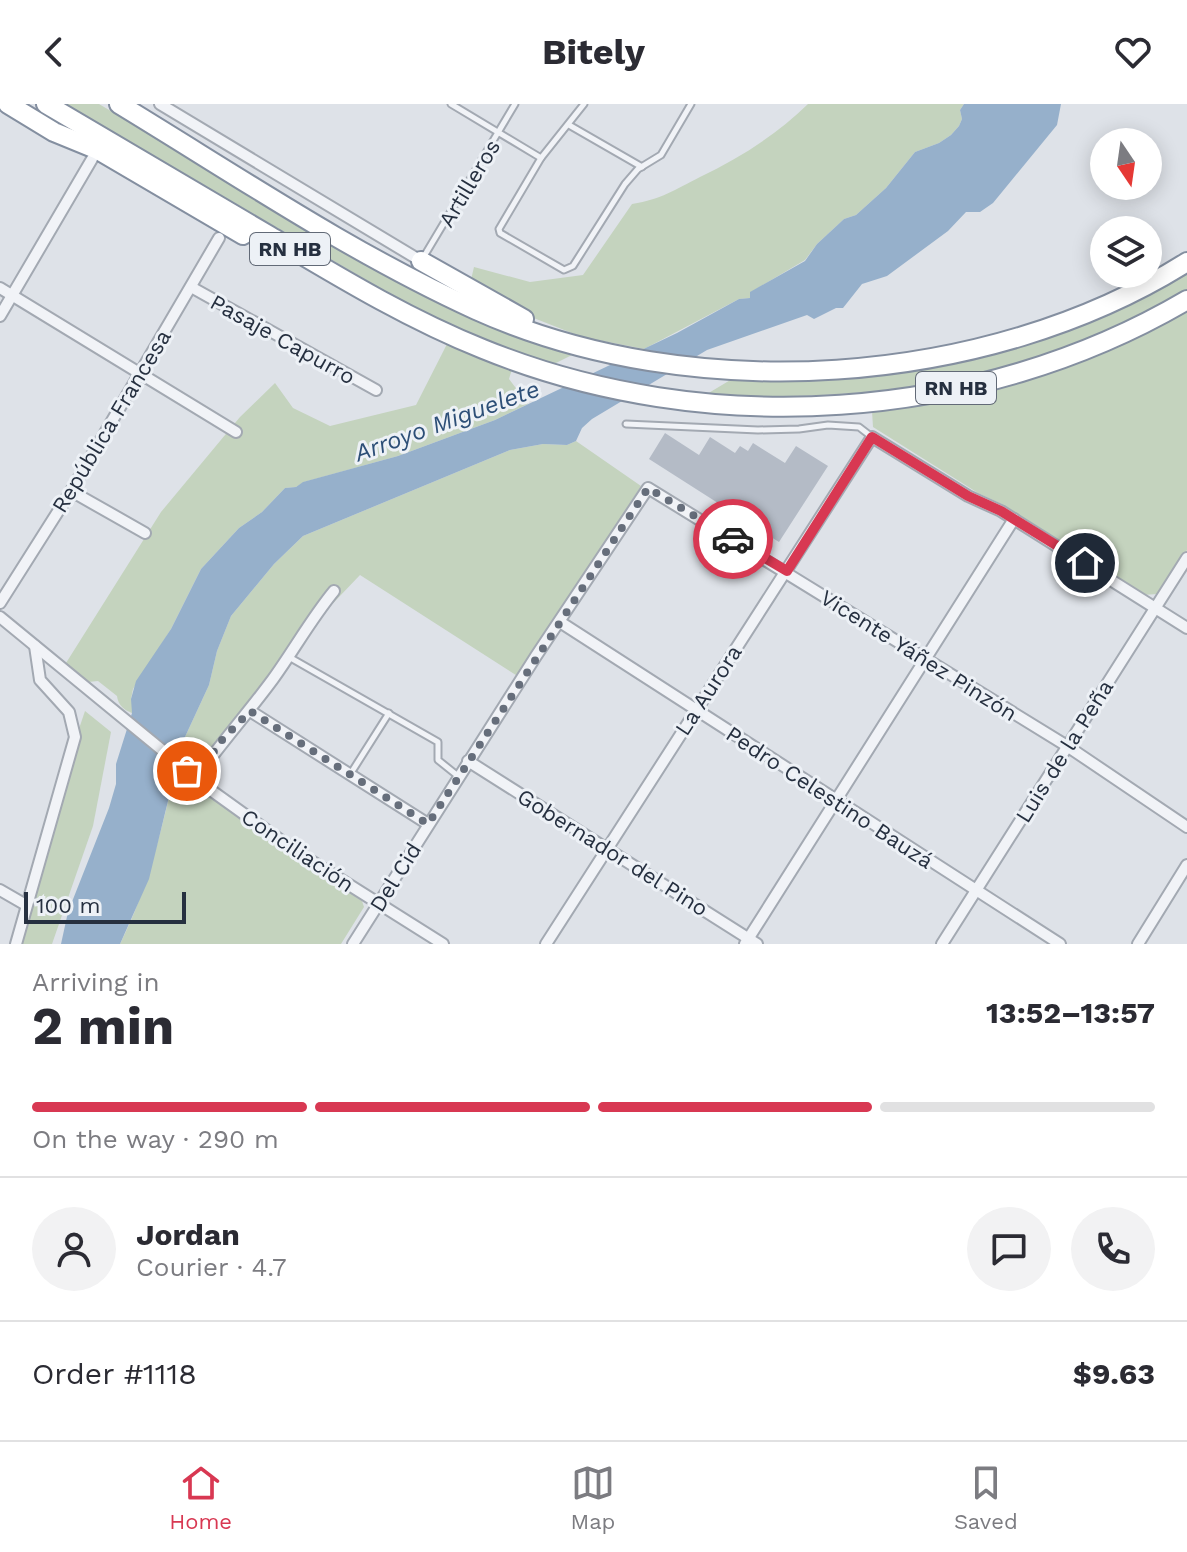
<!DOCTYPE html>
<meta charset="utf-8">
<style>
:root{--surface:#fff;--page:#f2f2f3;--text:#2b2b33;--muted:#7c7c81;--line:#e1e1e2;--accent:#d83852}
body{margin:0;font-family:"Work Sans",sans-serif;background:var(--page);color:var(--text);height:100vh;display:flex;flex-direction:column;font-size:30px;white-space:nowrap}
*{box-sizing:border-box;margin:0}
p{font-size:26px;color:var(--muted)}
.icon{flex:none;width:44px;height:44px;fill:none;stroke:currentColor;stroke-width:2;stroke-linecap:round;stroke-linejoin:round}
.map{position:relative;height:840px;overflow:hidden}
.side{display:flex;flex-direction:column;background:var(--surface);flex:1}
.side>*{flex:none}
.needle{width:52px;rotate:167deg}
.fabs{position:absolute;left:1090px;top:24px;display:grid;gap:16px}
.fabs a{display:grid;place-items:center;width:72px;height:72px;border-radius:50%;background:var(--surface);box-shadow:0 4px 20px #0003;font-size:40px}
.scale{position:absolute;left:24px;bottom:20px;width:162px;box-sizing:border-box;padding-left:8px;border:4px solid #263040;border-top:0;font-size:22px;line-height:28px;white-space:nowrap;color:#263040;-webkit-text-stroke:6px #edf1f6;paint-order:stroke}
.pin{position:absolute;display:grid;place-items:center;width:68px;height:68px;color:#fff;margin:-34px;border:4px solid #fff;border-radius:50%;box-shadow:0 2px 8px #0007}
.courier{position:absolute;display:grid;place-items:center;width:80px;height:80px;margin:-40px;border:6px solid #d83852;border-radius:50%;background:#fff;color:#222;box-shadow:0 2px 10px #0007}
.overview em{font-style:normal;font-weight:700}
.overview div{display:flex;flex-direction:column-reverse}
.overview{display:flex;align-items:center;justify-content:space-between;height:136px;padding:0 32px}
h1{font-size:52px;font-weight:700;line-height:60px}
.bar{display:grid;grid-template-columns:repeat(4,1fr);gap:12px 8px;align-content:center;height:96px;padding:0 32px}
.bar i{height:10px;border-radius:6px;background:var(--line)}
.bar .selected{background:var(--accent)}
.bar p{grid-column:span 4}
.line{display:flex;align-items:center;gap:20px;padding:0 32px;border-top:2px solid var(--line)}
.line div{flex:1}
.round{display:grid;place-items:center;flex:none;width:84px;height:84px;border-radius:42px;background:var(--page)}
header{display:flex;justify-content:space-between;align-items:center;height:104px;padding:0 32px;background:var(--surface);font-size:36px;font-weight:700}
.dock{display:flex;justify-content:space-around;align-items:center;height:112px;border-top:2px solid var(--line);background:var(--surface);font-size:22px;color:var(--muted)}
.dock a{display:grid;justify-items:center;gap:4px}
.dock .selected{color:var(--accent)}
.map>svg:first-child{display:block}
</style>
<header><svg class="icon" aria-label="back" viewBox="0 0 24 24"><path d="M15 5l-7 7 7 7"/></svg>Bitely<svg class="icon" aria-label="heart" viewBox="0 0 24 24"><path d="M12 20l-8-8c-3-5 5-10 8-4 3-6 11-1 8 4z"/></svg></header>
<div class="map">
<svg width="1187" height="840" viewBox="0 0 1187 840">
<rect width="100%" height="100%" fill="#dee2e8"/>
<g fill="#c4d3be">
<polygon points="66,0 99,0 351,150 547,241 574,250 554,260 515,248 419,207"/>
<path d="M808,0H964L960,6L962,15L959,22L951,31L939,39L915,48L886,84L856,111L844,115L817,140L805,156L751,188V194L739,195L644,245L582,233L526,211L470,180L474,163L530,178L583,171L632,100C662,95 674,86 700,73C740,54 776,31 808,0Z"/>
<path d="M1187,165V186C1040,273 875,301 707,290L732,275L846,274L904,267L967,255L1032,237Z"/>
<path d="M1187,207V446L1157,490L1143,491L1002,400L978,389L873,323L872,307C938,296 1006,283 1069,260C1110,246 1149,226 1187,207Z"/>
<path d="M447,240L512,265L509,275L528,300L495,316L398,352L304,378L296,383L285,384L262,408L239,424L201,465L171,525L133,585L131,595L142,613C130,608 119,606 117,592L98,577L88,578L66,559L161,408L240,313L275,279L293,304L330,322L416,301Z"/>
<polygon points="576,337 641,382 519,573 360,471 296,538 196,667 178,648 209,581 217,547 231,512 274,460 303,432 510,346 543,340 567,341"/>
<polygon points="85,607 111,628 93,722 52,840 13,840 26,782"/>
<path d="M176,664L183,675L362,797L364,803L341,840H120C148,785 162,724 176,664Z"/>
</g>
<polygon fill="#96b0cb" points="964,0 1061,0 1057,21 993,99 980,108 966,108 948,127 887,172 862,180 843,204 836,204 814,215 807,211 707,246 592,315 582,324 576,337 567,341 543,340 510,346 303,432 274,460 231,512 217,547 209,581 178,648 176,664 149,775 120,840 61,840 68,808 109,704 116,680 116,660 132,609 131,595 136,577 171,525 201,465 239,424 262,408 285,384 296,383 303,378 398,352 495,316 677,229 739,195 750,194 750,188 805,157 817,140 844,115 856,111 886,84 915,48 939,39 951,31 959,22 962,15 960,6"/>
<polygon fill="#b4bbc6" points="665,329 699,351 710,333 735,349 740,342 748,347 753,339 785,359 796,342 828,362 779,438 649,355"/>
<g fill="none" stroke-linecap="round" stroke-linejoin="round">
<defs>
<g id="service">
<polyline points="451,0 541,54"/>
<polyline points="584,0 541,54 499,125 500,129 564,166 573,162 625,80 638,65 661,51 691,0"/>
<polyline points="569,21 642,63"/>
<polyline points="423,154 515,0"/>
<polyline points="626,320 758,326 799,325 828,321 859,323 872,333"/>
<polyline points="289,553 438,638 438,656 458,672"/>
<polyline points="351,669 389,609"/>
</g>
<g id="minor">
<polyline points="160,0 421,157"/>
<polyline points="191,183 376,286"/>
<polyline points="0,184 236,328"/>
<polyline points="0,212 92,55"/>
<polyline points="71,387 145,429"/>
<polyline points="0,499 71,387 219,134"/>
<polyline points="0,513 212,687 297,748 443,840"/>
<polyline points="560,518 1060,840"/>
<polyline points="250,607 428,720"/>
<polyline points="468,657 757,840"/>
<path d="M196,674C221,639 248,609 273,575C294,546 311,515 334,487"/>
<polyline points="0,786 26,801"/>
<polyline points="16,840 75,633 69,608 40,576 35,542"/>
<polyline points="353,840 536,552 648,384 1067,642 1187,723"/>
<polyline points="546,840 872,333 968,392 1001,407 1187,524"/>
<polyline points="745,840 1014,415"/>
<polyline points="942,840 1187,454"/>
<polyline points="1138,840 1187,761"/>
</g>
<g id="trunk">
<polyline points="8,0 54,28 98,46 243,131"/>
<path d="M46,0C120,44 195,88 270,132C339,173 408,215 483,245C706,336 978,319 1187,196"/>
<path d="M119,0C236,71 351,149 476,206C691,303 987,284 1187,158"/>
<polyline points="421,157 524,215"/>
</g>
</defs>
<use href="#service" stroke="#a3a9b2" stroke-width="9"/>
<use href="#minor" stroke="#a3a9b2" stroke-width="14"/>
<use href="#trunk" stroke="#848fa0" stroke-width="22"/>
<use href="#service" stroke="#f1f3f7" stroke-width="5"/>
<use href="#minor" stroke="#f1f3f7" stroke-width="10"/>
<use href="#trunk" stroke="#fff" stroke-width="18"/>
</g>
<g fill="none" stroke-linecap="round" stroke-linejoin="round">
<polyline stroke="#666e7b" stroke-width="8" stroke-dasharray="0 14.4" points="187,667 196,674 221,637 250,607 428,720 648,384 733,435"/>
<polyline stroke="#d83852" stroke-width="10" points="733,435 787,467 872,333 968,392 1001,407 1085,459"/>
</g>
<g text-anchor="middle" stroke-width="6" stroke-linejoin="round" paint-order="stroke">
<g fill="#edf1f6" stroke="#626a77" stroke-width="2">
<rect x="250" y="129" width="80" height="32" rx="6"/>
<rect x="916" y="268" width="80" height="32" rx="6"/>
</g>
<g font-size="20" font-weight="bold" fill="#263040">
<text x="290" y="152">RN HB</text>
<text x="956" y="291">RN HB</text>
</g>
<g font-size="22" fill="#263040" stroke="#edf1f6">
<text transform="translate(469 79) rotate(-59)" y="8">Artilleros</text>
<text transform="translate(283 235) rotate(29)" y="8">Pasaje Capurro</text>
<text transform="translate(111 317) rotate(-59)" y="8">República Francesa</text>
<text transform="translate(919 551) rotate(32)" y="8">Vicente Yáñez Pinzón</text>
<text transform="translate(708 586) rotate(-57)" y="8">La Aurora</text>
<text transform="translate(1064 647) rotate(-58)" y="8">Luis de la Peña</text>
<text transform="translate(830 693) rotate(33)" y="8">Pedro Celestino Bauzá</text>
<text transform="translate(298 746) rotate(34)" y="8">Conciliación</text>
<text transform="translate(613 748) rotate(32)" y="8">Gobernador del Pino</text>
<text transform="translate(395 773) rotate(-58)" y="8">Del Cid</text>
</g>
<g font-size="24" font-style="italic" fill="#2d4f77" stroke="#edf1f6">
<text transform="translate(447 317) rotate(-20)" y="8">Arroyo Miguelete</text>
</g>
</g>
</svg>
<div class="fabs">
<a><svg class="needle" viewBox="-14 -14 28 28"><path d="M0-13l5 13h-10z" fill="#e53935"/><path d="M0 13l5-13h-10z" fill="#7c7c81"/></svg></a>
<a><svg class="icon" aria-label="layers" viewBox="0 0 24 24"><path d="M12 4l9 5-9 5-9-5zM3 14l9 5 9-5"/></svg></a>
</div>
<div class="scale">100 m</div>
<div class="pin" style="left:187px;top:667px;background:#ea580c"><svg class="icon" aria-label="bag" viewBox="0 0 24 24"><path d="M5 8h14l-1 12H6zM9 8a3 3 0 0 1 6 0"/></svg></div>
<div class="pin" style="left:1085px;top:459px;background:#1f2937"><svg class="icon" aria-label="home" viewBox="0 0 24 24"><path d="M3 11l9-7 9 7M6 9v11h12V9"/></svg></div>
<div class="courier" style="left:733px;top:435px"><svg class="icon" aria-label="car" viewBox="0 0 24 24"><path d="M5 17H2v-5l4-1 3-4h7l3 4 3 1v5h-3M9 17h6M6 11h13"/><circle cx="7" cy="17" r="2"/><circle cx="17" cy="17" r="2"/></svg></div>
</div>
<section class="side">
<div class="overview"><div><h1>2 min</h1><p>Arriving in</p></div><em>13:52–13:57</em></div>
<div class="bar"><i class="selected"></i><i class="selected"></i><i class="selected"></i><i></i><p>On the way · 290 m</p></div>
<div class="line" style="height:144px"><a class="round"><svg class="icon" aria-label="person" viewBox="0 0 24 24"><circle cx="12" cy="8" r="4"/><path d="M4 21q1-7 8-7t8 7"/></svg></a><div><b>Jordan</b><p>Courier · 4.7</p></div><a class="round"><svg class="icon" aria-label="chat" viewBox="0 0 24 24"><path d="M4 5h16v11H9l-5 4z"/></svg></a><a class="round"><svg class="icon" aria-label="phone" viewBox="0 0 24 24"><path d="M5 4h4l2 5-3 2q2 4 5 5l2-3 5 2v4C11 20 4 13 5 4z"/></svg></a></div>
<div class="line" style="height:104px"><div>Order #1118</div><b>$9.63</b></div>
</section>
<nav class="dock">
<a class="selected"><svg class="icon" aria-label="home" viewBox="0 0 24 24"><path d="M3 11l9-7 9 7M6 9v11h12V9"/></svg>Home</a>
<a><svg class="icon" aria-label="map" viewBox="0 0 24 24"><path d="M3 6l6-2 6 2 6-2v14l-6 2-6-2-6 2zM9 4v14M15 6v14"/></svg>Map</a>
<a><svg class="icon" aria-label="saved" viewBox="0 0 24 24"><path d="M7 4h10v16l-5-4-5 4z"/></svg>Saved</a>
</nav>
